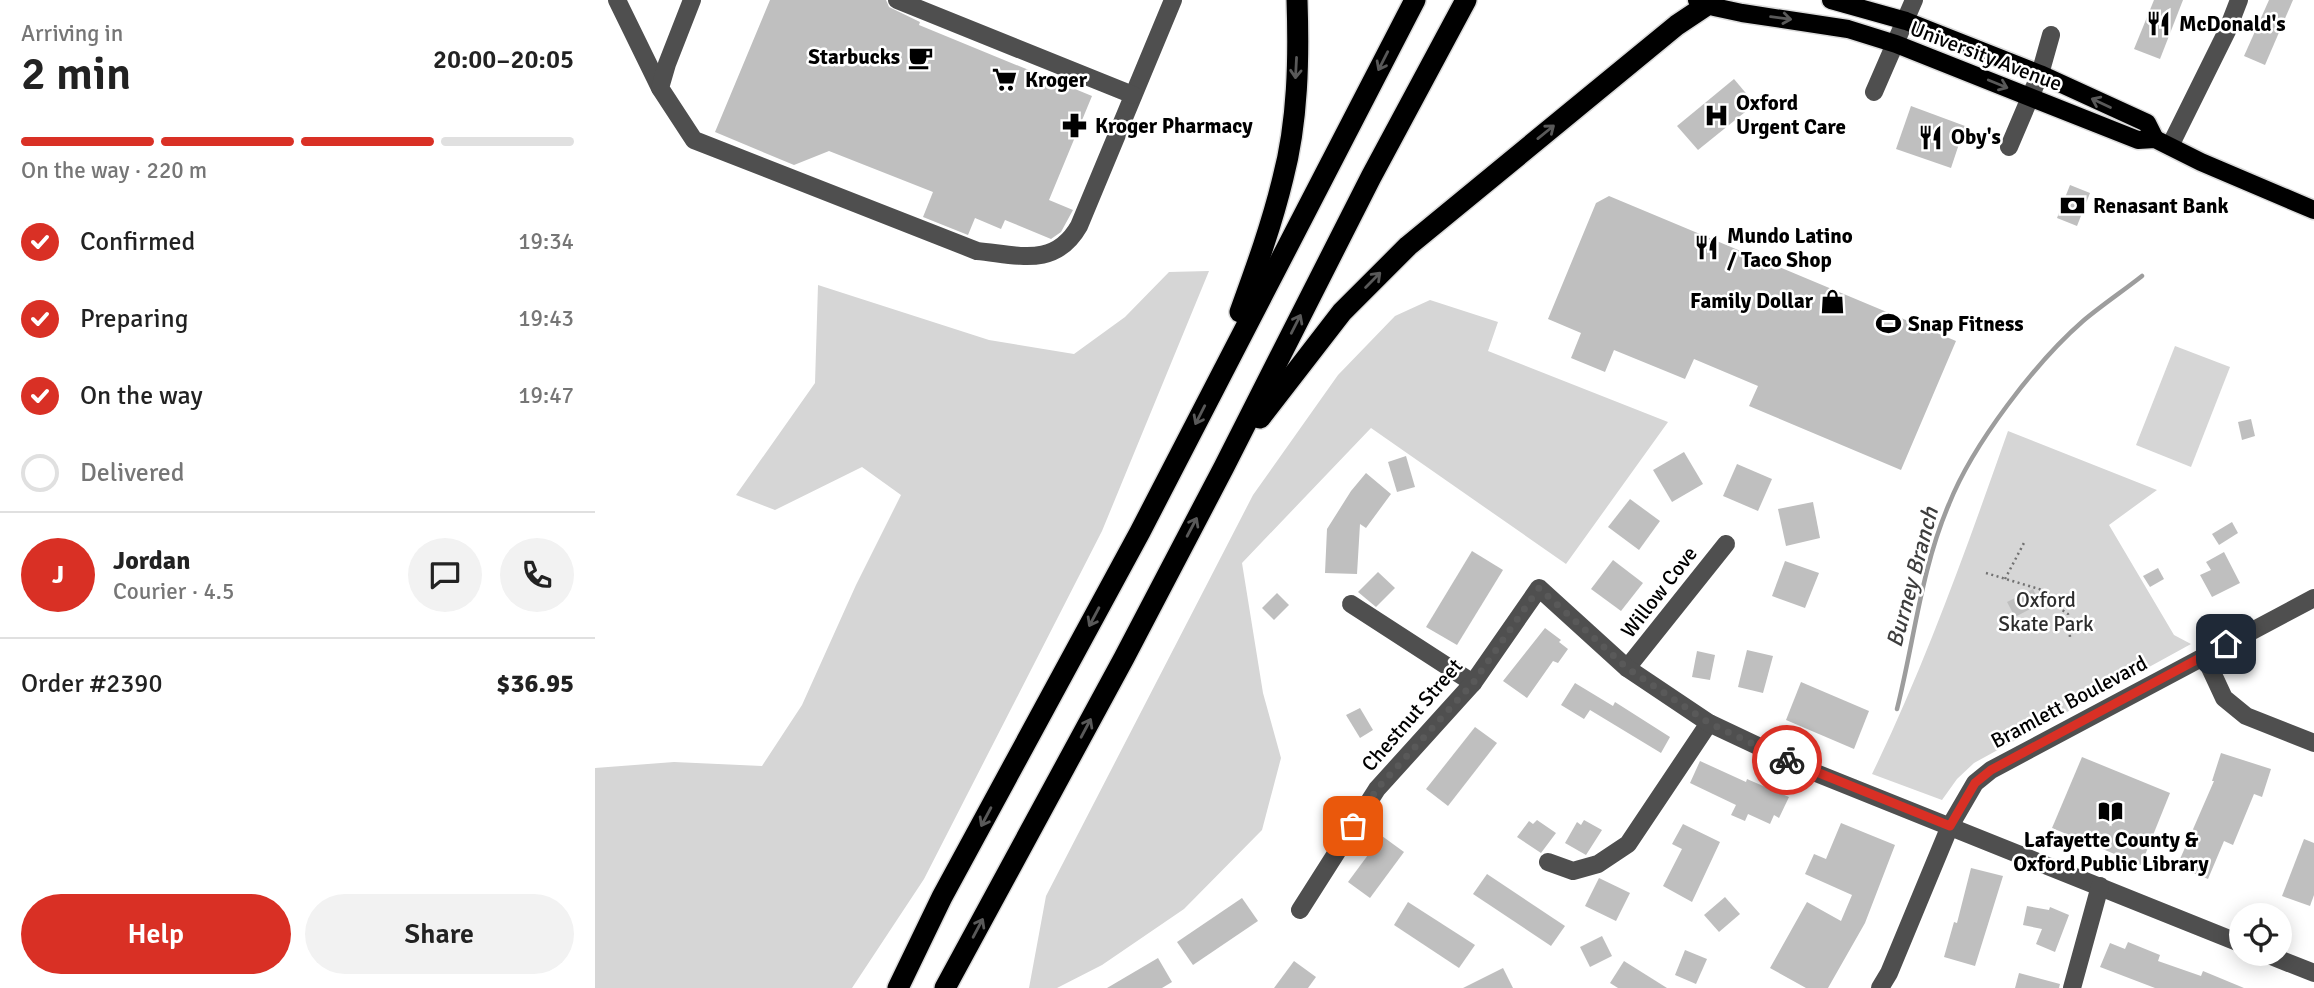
<!DOCTYPE html>
<meta charset="utf-8">
<style>
:root{--surface:#fff;--page:#f2f2f2;--text:#222;--muted:#767676;--line:#e0e0e0;--accent:#d93025}
body{margin:0;font-family:Signika,sans-serif;background:var(--page);color:var(--text);height:100vh;display:flex;flex-direction:column;font-size:26px;white-space:nowrap}
*{box-sizing:border-box;margin:0}
p{font-size:23px;color:var(--muted)}
.icon{flex:none;width:38px;height:38px;fill:none;stroke:currentColor;stroke-width:2;stroke-linecap:round;stroke-linejoin:round}
.map{position:relative;flex:1;overflow:hidden}
.details{display:flex;flex-direction:column;background:var(--surface);width:595px}
.details>*{flex:none}
.controls{position:absolute;left:1634px;top:903px;display:grid;gap:14px}
.controls a{display:grid;place-items:center;width:63px;height:63px;border-radius:50%;background:var(--surface);box-shadow:0 4px 18px #0003;font-size:35px}
.pin{position:absolute;display:grid;place-items:center;width:60px;height:60px;color:#fff;margin:-30px;border-radius:14px;box-shadow:0 4px 10px #0006}
.courier{position:absolute;display:grid;place-items:center;width:70px;height:70px;margin:-35px;border:5px solid #d93025;border-radius:50%;background:#fff;color:#222;box-shadow:0 2px 9px #0007}
.summary em{font-style:normal;font-weight:600}
.summary div{display:flex;flex-direction:column-reverse}
.summary{display:flex;align-items:center;justify-content:space-between;height:119px;padding:0 21px}
h1{font-size:46px;font-weight:600;line-height:52px}
.bar{display:grid;grid-template-columns:repeat(4,1fr);gap:10px 7px;align-content:center;height:84px;padding:0 21px}
.bar i{height:9px;border-radius:5px;background:var(--line)}
.bar .on{background:var(--accent)}
.bar p{grid-column:span 4}
.line{display:flex;align-items:center;gap:18px;padding:0 21px;border-top:2px solid var(--line)}
.line div{flex:1}
.round{display:grid;place-items:center;flex:none;width:74px;height:74px;border-radius:37px;background:var(--page)}
ol{padding:0 21px;list-style:none}
li{display:flex;align-items:center;gap:21px;height:77px}
li p{margin-inline-start:auto}
li .icon{padding:7px;border-radius:50%;background:var(--accent);color:#fff;stroke-width:4}
li:last-child{color:var(--muted)}
li i{width:38px;height:38px;border:4px solid var(--line);border-radius:50%}
.primary-button{display:flex;gap:14px;margin-top:auto;padding:14px 21px}
.primary-button a{flex:1;height:80px;border-radius:42px;background:var(--accent);color:#fff;font-size:28px;font-weight:600;line-height:80px;text-align:center}
.primary-button a+a{background:var(--page);color:var(--text)}
main{display:flex;flex:1;min-height:0}
.map>svg:first-child{display:block}
</style>
<main>
<section class="details">
<div class="summary"><div><h1>2 min</h1><p>Arriving in</p></div><em>20:00–20:05</em></div>
<div class="bar"><i class="on"></i><i class="on"></i><i class="on"></i><i></i><p>On the way · 220 m</p></div>
<ol>
<li><svg class="icon" aria-label="check" viewBox="0 0 24 24"><path d="M5 12l5 5 9-10"/></svg>Confirmed<p>19:34</p></li>
<li><svg class="icon" aria-label="check" viewBox="0 0 24 24"><path d="M5 12l5 5 9-10"/></svg>Preparing<p>19:43</p></li>
<li><svg class="icon" aria-label="check" viewBox="0 0 24 24"><path d="M5 12l5 5 9-10"/></svg>On the way<p>19:47</p></li>
<li><i></i>Delivered</li>
</ol>
<div class="line" style="height:126px"><b class="round" style="background:var(--accent);color:#fff">J</b><div><b>Jordan</b><p>Courier · 4.5</p></div><a class="round"><svg class="icon" aria-label="chat" viewBox="0 0 24 24"><path d="M4 5h16v11H9l-5 4z"/></svg></a><a class="round"><svg class="icon" aria-label="phone" viewBox="0 0 24 24"><path d="M5 4h4l2 5-3 2q2 4 5 5l2-3 5 2v4C11 20 4 13 5 4z"/></svg></a></div>
<div class="line" style="height:91px"><div>Order #2390</div><b>$36.95</b></div>
<div class="primary-button"><a>Help</a><a>Share</a></div>
</section>
<div class="map">
<svg width="1719" height="988" viewBox="0 0 1719 988">
<rect width="100%" height="100%" fill="#fff"/>
<g fill="#d6d6d6">
<polygon points="614,271 507,531 329,879 257,988 0,988 0,768 79,762 167,766 207,705 261,585 306,495 267,467 180,510 141,495 220,383 223,285 394,340 479,354 530,317 574,272"/>
<polygon points="835,300 903,322 893,351 1073,422 971,564 776,428 647,563 668,693 686,758 667,830 589,909 507,965 462,988 434,988 451,896 658,495 743,375 800,316"/>
<polygon points="1580,346 1635,367 1596,467 1541,445"/>
<path d="M1413,431L1562,490L1514,525L1579,635L1596,644L1379,763L1362,779L1347,800L1277,774C1331,663 1372,547 1413,431Z"/>
</g>
<g fill="none" stroke-linecap="round" stroke-linejoin="round">
<path stroke="#9d9d9d" stroke-width="4.5" d="M1302,709C1319,642 1326,569 1354,504C1378,444 1440,363 1488,321C1507,305 1528,291 1547,276"/>
</g>
<g fill="#bfbfbf">
<polygon points="175,0 291,0 294,7 325,22 324,25 497,96 454,200 478,210 466,232 456,239 410,220 406,229 380,218 373,235 328,217 338,192 234,151 199,165 120,132"/>
<polygon points="1559,0 1588,0 1565,59 1539,49"/>
<polygon points="1674,0 1698,0 1670,65 1649,56"/>
<polygon points="1139,79 1160,104 1103,150 1082,126"/>
<polygon points="1316,106 1370,126 1356,168 1301,149"/>
<polygon points="1475,185 1495,193 1482,226 1462,218"/>
<polygon points="1014,196 1361,341 1306,470 1154,406 1163,386 1099,359 1090,379 1019,350 1010,372 976,358 986,333 953,319 1001,203"/>
<polygon points="1656,419 1660,436 1647,440 1643,422"/>
<polygon points="1089,452 1108,484 1077,502 1058,470"/>
<polygon points="811,456 820,487 802,492 793,462"/>
<polygon points="1142,464 1177,479 1163,511 1128,496"/>
<polygon points="771,473 796,494 771,528 765,524 762,574 730,573 732,529 756,491"/>
<polygon points="1035,499 1065,521 1044,550 1013,527"/>
<polygon points="1218,502 1225,538 1191,546 1183,509"/>
<polygon points="1637,522 1643,533 1624,545 1617,534"/>
<polygon points="877,551 908,570 862,645 831,627"/>
<polygon points="1629,552 1645,583 1617,597 1605,575 1616,570 1611,562"/>
<polygon points="1018,560 1048,583 1026,611 996,589"/>
<polygon points="1190,561 1224,573 1210,608 1177,596"/>
<polygon points="1563,568 1569,579 1555,587 1548,576"/>
<polygon points="783,572 800,588 781,607 763,592"/>
<polygon points="1438,589 1445,604 1420,617 1412,602"/>
<polygon points="682,593 694,605 679,620 667,608"/>
<polygon points="950,628 966,640 964,642 973,649 963,663 958,661 932,698 908,681"/>
<polygon points="1152,650 1178,656 1168,693 1143,687"/>
<polygon points="1102,651 1120,655 1115,680 1097,677"/>
<polygon points="1206,682 1274,711 1259,749 1191,720"/>
<polygon points="980,683 1018,706 1020,702 1075,737 1066,753 995,710 989,719 966,705"/>
<polygon points="765,708 778,730 765,738 751,715"/>
<polygon points="880,727 902,743 853,806 831,789"/>
<polygon points="1626,753 1676,769 1667,797 1659,794 1638,845 1629,841 1613,879 1582,866 1619,781 1617,781"/>
<polygon points="1487,757 1575,793 1546,865 1457,828"/>
<polygon points="1105,761 1151,782 1152,779 1194,797 1184,818 1179,815 1175,824 1153,814 1150,821 1136,815 1141,805 1095,783"/>
<polygon points="942,820 961,833 946,853 922,837 934,821 938,824"/>
<polygon points="989,820 1007,830 991,855 970,843 982,822 986,825"/>
<polygon points="1246,823 1300,845 1270,923 1233,988 1211,988 1175,968 1212,902 1246,921 1257,895 1210,874 1219,854 1231,859"/>
<polygon points="1088,824 1125,842 1097,902 1068,886 1087,849 1077,844"/>
<polygon points="787,836 809,852 775,898 753,882"/>
<polygon points="1709,839 1719,843 1719,895 1715,906 1687,896"/>
<polygon points="1376,868 1408,876 1380,966 1349,957 1359,922 1362,923"/>
<polygon points="892,874 970,926 956,946 878,894"/>
<polygon points="1004,878 1035,893 1021,921 990,906"/>
<polygon points="1130,897 1145,914 1124,932 1109,915"/>
<polygon points="647,898 663,921 598,965 582,942"/>
<polygon points="813,902 880,945 864,968 799,925"/>
<polygon points="1432,906 1454,910 1455,907 1474,915 1460,952 1441,944 1447,929 1428,925"/>
<polygon points="1007,936 1017,956 995,967 985,947"/>
<polygon points="1533,942 1565,955 1563,961 1606,976 1608,971 1649,988 1560,988 1505,967 1515,943 1530,949"/>
<polygon points="1090,950 1112,959 1101,984 1080,975"/>
<polygon points="563,958 577,982 567,988 512,988"/>
<polygon points="699,961 721,977 713,988 679,988"/>
<polygon points="1029,961 1072,988 1023,988 1015,983"/>
<polygon points="908,968 918,988 868,988"/>
<polygon points="1424,973 1465,984 1464,988 1420,988"/>
</g>
<g fill="none" stroke-linecap="round" stroke-linejoin="round">
<defs>
<g id="major">
<polyline points="1102,0 1119,7 1147,13 1253,29 1301,44 1543,140 1560,139 1606,162 1719,210"/>
<polyline points="1236,0 1311,21 1445,74 1552,123 1560,139"/>
</g>
<g id="highway">
<path d="M645,312C661,268 677,224 688,178C703,121 704,58 702,0"/>
<polyline points="665,418 747,312 813,246 1082,25 1112,5"/>
<polyline points="303,988 347,897 545,532 820,0"/>
<polyline points="350,988 529,658 629,467 776,177 871,0"/>
</g>
</defs>
<use href="#major" stroke="#dbdbdb" stroke-width="21"/>
<use href="#highway" stroke="#dbdbdb" stroke-width="24"/>
<g stroke="#717171" stroke-width="2.5" stroke-dasharray="2 3.5" stroke-linecap="butt">
<polyline points="1391,573 1454,592 1451,599 1473,614 1475,637"/>
<polyline points="1410,579 1430,541"/>
</g>
<g stroke="#4f4f4f" stroke-width="18">
<polyline points="22,0 65,88"/>
<path d="M97,0L72,64L65,88L99,140L382,251C424,255 460,268 484,226L578,0"/>
<polyline points="302,0 538,95"/>
<polyline points="1279,92 1319,0"/>
<polyline points="1575,146 1632,31 1644,0"/>
<polyline points="1414,147 1445,74 1456,35"/>
<polyline points="756,604 878,683"/>
<polyline points="1609,655 1629,698 1651,716 1719,743"/>
<polyline points="1032,668 1131,544"/>
<polyline points="953,862 978,871 1003,864 1033,844 1114,723"/>
<polyline points="705,910 782,789 878,683 944,588 1032,668 1114,723 1216,771 1647,944"/>
<polyline points="1671,954 1719,973"/>
<polyline points="1285,988 1294,973 1355,826 1380,783 1396,770 1719,598"/>
<polyline points="1477,988 1505,886"/>
</g>
<use href="#major" stroke="#000" stroke-width="18"/>
<use href="#highway" stroke="#000" stroke-width="21"/>
</g>
<defs><path id="oneway-shaft" d="M-6 0H5M1.5-3L5.5 0L1.5 3" fill="none" stroke-width="1.6" stroke-linecap="round" stroke-linejoin="round" transform="scale(1.75)"/></defs>
<g stroke="#595959">
<use href="#oneway-shaft" transform="translate(1186 18) rotate(7)"/>
<use href="#oneway-shaft" transform="translate(788 61) rotate(117)"/>
<use href="#oneway-shaft" transform="translate(701 68) rotate(93)"/>
<use href="#oneway-shaft" transform="translate(1403 84) rotate(22)"/>
<use href="#oneway-shaft" transform="translate(1506 103) rotate(-155)"/>
<use href="#oneway-shaft" transform="translate(951 132) rotate(-39)"/>
<use href="#oneway-shaft" transform="translate(778 280) rotate(-45)"/>
<use href="#oneway-shaft" transform="translate(701 324) rotate(-63)"/>
<use href="#oneway-shaft" transform="translate(605 415) rotate(117)"/>
<use href="#oneway-shaft" transform="translate(597 527) rotate(-62)"/>
<use href="#oneway-shaft" transform="translate(499 617) rotate(118)"/>
<use href="#oneway-shaft" transform="translate(491 728) rotate(-62)"/>
<use href="#oneway-shaft" transform="translate(391 817) rotate(118)"/>
<use href="#oneway-shaft" transform="translate(383 928) rotate(-62)"/>
</g>
<g fill="none" stroke-linecap="round" stroke-linejoin="round">
<polyline stroke="#595959" stroke-width="7" stroke-dasharray="0 12.6" points="758,826 782,789 878,683 944,588 1032,668 1114,723 1192,760"/>
<polyline stroke="#d93025" stroke-width="9" points="1192,760 1355,826 1380,783 1396,770 1631,644"/>
</g>
<defs>
<symbol id="restaurant-bare" viewBox="-9 -9 18 18"><path d="M-5-6h1v4h1v-4h1v4h1v-4h1v5L-1.5 .5V6h-2V.5L-5-1ZM5-6V6H3V1.5H1.5Q1.5-4 5-6Z" fill="#000" stroke="#fff" stroke-width="2.5" paint-order="stroke"/></symbol>
<symbol id="cafe-bare" viewBox="-9 -9 18 18"><path d="M-5.5-4.5H6V0H3Q3 3.5 0 3.5H-2.5Q-5.5 3.5-5.5 0ZM3-3.2v2h1.7v-2ZM-6 4.5H4V6H-6Z" fill="#000" stroke="#fff" stroke-width="2.5" paint-order="stroke"/></symbol>
<symbol id="supermarket-bare" viewBox="-9 -9 18 18"><path d="M-6-5.5h2.5l.6 2H6L4.5 2H-2.5L-4.4-4H-6ZM-1.5 3.2a1.3 1.3 0 1 0 .1 0ZM3 3.2a1.3 1.3 0 1 0 .1 0Z" fill="#000" stroke="#fff" stroke-width="2.5" paint-order="stroke"/></symbol>
<symbol id="hospital-bare" viewBox="-9 -9 18 18"><path d="M-5-5h3v3.5h4V-5h3V5h-3V1.5h-4V5h-3Z" fill="#000" stroke="#fff" stroke-width="2.5" paint-order="stroke"/></symbol>
<symbol id="pharmacy-bare" viewBox="-9 -9 18 18"><path d="M-2-6h4v4h4v4h-4v4h-4v-4h-4v-4h4Z" fill="#000" stroke="#fff" stroke-width="2.5" paint-order="stroke"/></symbol>
<symbol id="bank-bare" viewBox="-9 -9 18 18"><path d="M-6-4H6V4H-6ZM0-2.3a2.3 2.3 0 1 0 0 4.6a2.3 2.3 0 1 0 0-4.6Z" fill="#000" stroke="#fff" stroke-width="2.5" paint-order="stroke"/></symbol>
<symbol id="shop-bare" viewBox="-9 -9 18 18"><path d="M-5-2.5h2.3a2.7 3.5 0 0 1 5.4 0H5L5.5 6h-11ZM-1.5-2.5h3a1.5 2.3 0 0 0-3 0Z" fill="#000" stroke="#fff" stroke-width="2.5" paint-order="stroke"/></symbol>
<symbol id="stadium-bare" viewBox="-9 -9 18 18"><path d="M0-5a6.5 5 0 1 0 0 10a6.5 5 0 1 0 0-10ZM-3.5-1.8h7v3.6h-7Z" fill="#000" stroke="#fff" stroke-width="2.5" paint-order="stroke"/></symbol>
<symbol id="library-bare" viewBox="-9 -9 18 18"><path d="M-6-4Q-3-5.5-.7-3.5V5Q-3 3-6 4ZM6-4Q3-5.5 .7-3.5V5Q3 3 6 4Z" fill="#000" stroke="#fff" stroke-width="2.5" paint-order="stroke"/></symbol>
</defs>
<g fill-rule="evenodd">
<use href="#restaurant-bare" x="1546" y="6" width="35" height="35"/>
<use href="#cafe-bare" x="308" y="40" width="35" height="35"/>
<use href="#supermarket-bare" x="392" y="62" width="35" height="35"/>
<use href="#hospital-bare" x="1104" y="98" width="35" height="35"/>
<use href="#pharmacy-bare" x="462" y="108" width="35" height="35"/>
<use href="#restaurant-bare" x="1318" y="120" width="35" height="35"/>
<use href="#bank-bare" x="1460" y="188" width="35" height="35"/>
<use href="#restaurant-bare" x="1094" y="230" width="35" height="35"/>
<use href="#shop-bare" x="1220" y="284" width="35" height="35"/>
<use href="#stadium-bare" x="1276" y="306" width="35" height="35"/>
<use href="#library-bare" x="1498" y="794" width="35" height="35"/>
</g>
<g text-anchor="middle" stroke-width="5" stroke-linejoin="round" paint-order="stroke">
<g font-size="21" font-weight="bold" fill="#000" stroke="#fff" text-anchor="start">
<text x="1584" y="31">McDonald's</text>
<text x="305" y="64" text-anchor="end">Starbucks</text>
<text x="430" y="87">Kroger</text>
<text x="1141" y="110">Oxford<tspan x="1141" dy="24">Urgent Care</tspan></text>
<text x="500" y="133">Kroger Pharmacy</text>
<text x="1356" y="144">Oby's</text>
<text x="1498" y="213">Renasant Bank</text>
<text x="1132" y="243">Mundo Latino<tspan x="1132" dy="24">/ Taco Shop</tspan></text>
<text x="1218" y="308" text-anchor="end">Family Dollar</text>
<text x="1313" y="331">Snap Fitness</text>
<text x="1516" y="847" text-anchor="middle">Lafayette County &amp;<tspan x="1516" dy="24">Oxford Public Library</tspan></text>
</g>
<g font-size="21" fill="#000" stroke="#fff">
<text transform="translate(1391 56) rotate(21)" y="7">University Avenue</text>
<text transform="translate(1064 592) rotate(-52)" y="7">Willow Cove</text>
<text transform="translate(1474 702) rotate(-28)" y="7">Bramlett Boulevard</text>
<text transform="translate(817 715) rotate(-49)" y="7">Chestnut Street</text>
</g>
<g font-size="21" fill="#2d2d2d" stroke="#fff">
<text x="1451" y="607">Oxford<tspan x="1451" dy="24">Skate Park</tspan></text>
</g>
<g font-size="23" font-style="italic" fill="#3e3e3e" stroke="#fff">
<text transform="translate(1317 577) rotate(-75)" y="8">Burney Branch</text>
</g>
</g>
</svg>
<div class="controls">
<a><svg class="icon" aria-label="locate" viewBox="0 0 24 24"><circle cx="12" cy="12" r="6"/><path d="M12 2v4M12 18v4M2 12h4M18 12h4"/></svg></a>
</div>
<div class="pin" style="left:758px;top:826px;background:#ea580c"><svg class="icon" aria-label="bag" viewBox="0 0 24 24"><path d="M5 8h14l-1 12H6zM9 8a3 3 0 0 1 6 0"/></svg></div>
<div class="pin" style="left:1631px;top:644px;background:#1f2937"><svg class="icon" aria-label="home" viewBox="0 0 24 24"><path d="M3 11l9-7 9 7M6 9v11h12V9"/></svg></div>
<div class="courier" style="left:1192px;top:760px"><svg class="icon" aria-label="bike" viewBox="0 0 24 24"><circle cx="6" cy="16" r="4"/><circle cx="18" cy="16" r="4"/><path d="M6 16l4-8h5l3 8M10 8l3 8H6M13 5h3"/></svg></div>
</div>
</main>
